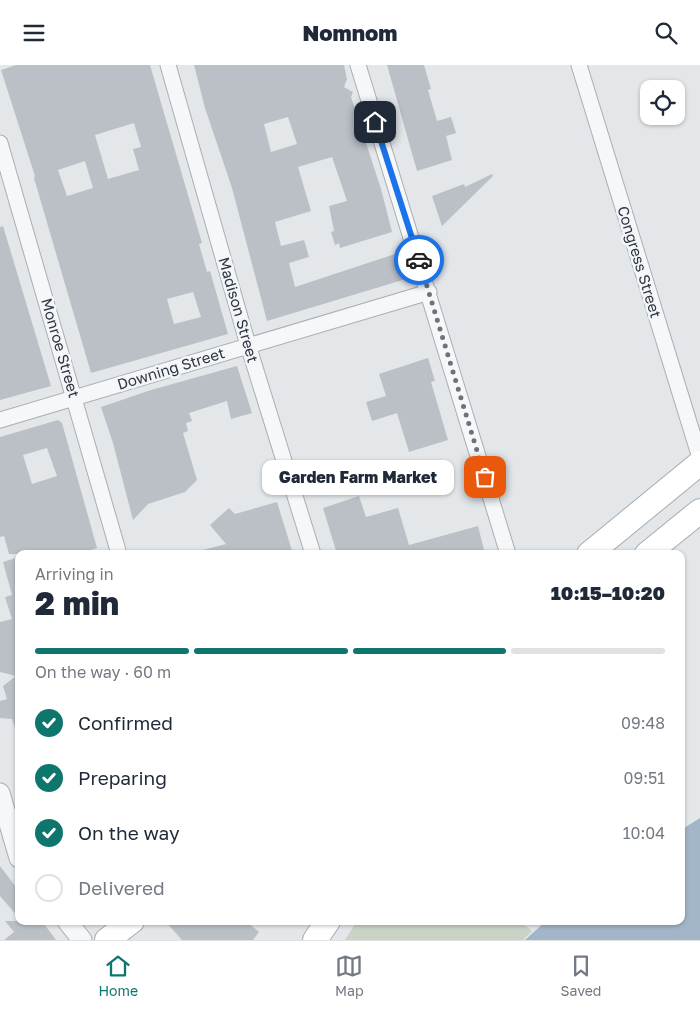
<!DOCTYPE html>
<meta charset="utf-8">
<style>
:root{--surface:#fff;--page:#f2f2f3;--text:#1f2937;--muted:#747a83;--line:#e0e1e3;--accent:#0f766e}
body{margin:0;font-family:"Golos Text",sans-serif;background:var(--page);color:var(--text);height:100vh;display:flex;flex-direction:column;font-size:19px;white-space:nowrap}
*{box-sizing:border-box;margin:0}
p{font-size:16px;color:var(--muted)}
.icon{flex:none;width:28px;height:28px;fill:none;stroke:currentColor;stroke-width:2;stroke-linecap:round;stroke-linejoin:round}
.map{position:relative;flex:1;overflow:hidden}
.sheet{position:absolute;left:15px;top:485px;width:670px;height:375px;display:flex;flex-direction:column;background:var(--surface);border-radius:10px;box-shadow:0 1px 4px #0004}
.sheet>*{flex:none}
.fabs{position:absolute;left:640px;top:15px;display:grid;gap:10px}
.fabs a{display:grid;place-items:center;width:45px;height:45px;border-radius:10px;background:var(--surface);box-shadow:0 1px 4px #0004;font-size:25px}
.pin{position:absolute;display:grid;place-items:center;width:42px;height:42px;color:#fff;margin:-21px;border-radius:10px;box-shadow:0 2px 8px #0006}
.courier{position:absolute;display:grid;place-items:center;width:50px;height:50px;margin:-25px;border:4px solid #1a73e8;border-radius:50%;background:#fff;color:#222;box-shadow:0 1px 6px #0007}
.bubble{position:absolute;height:35px;border-radius:10px;background:var(--surface);box-shadow:0 1px 4px #0004;font-size:16px;font-weight:800;line-height:35px;text-align:center}
.overview em{font-style:normal;font-weight:800}
.overview div{display:flex;flex-direction:column-reverse}
.overview{display:flex;align-items:center;justify-content:space-between;height:85px;padding:0 20px}
h1{font-size:32px;font-weight:800;line-height:38px}
.bar{display:grid;grid-template-columns:repeat(4,1fr);gap:8px 5px;align-content:center;height:60px;padding:0 20px}
.bar i{height:6px;border-radius:4px;background:var(--line)}
.bar .selected{background:var(--accent)}
.bar p{grid-column:span 4}
ol{padding:0 20px;list-style:none}
li{display:flex;align-items:center;gap:15px;height:55px}
li p{margin-inline-start:auto}
li .icon{padding:5px;border-radius:50%;background:var(--accent);color:#fff;stroke-width:4}
li:last-child{color:var(--muted)}
li i{width:28px;height:28px;border:2px solid var(--line);border-radius:50%}
header{display:flex;justify-content:space-between;align-items:center;height:65px;padding:0 20px;background:var(--surface);font-size:22px;font-weight:800}
.tab-bar{display:flex;justify-content:space-around;align-items:center;height:70px;border-top:1px solid var(--line);background:var(--surface);font-size:14px;color:var(--muted)}
.tab-bar a{display:grid;justify-items:center;gap:2px}
.tab-bar .selected{color:var(--accent)}
.map>svg:first-child{display:block}
</style>
<header><svg class="icon" aria-label="menu" viewBox="0 0 24 24"><path d="M4 6h16M4 12h16M4 18h16"/></svg>Nomnom<svg class="icon" aria-label="search" viewBox="0 0 24 24"><circle cx="10" cy="10" r="6"/><path d="M15 15l6 6"/></svg></header>
<div class="map">
<svg width="700" height="875" viewBox="0 0 700 875">
<rect width="100%" height="100%" fill="#e3e7ea"/>
<polygon fill="#cad3c5" points="357,856 520,856 532,866 523,875 345,875"/>
<polygon fill="#a2b6c7" points="700,753 700,875 525,875 546,856 681,856 681,765"/>
<g fill="#bbc0c7" fill-rule="evenodd">
<path d="M16,0H150L202,178L199,179L207,207L210,206L228,269L91,308L34,113L35,111L1,5ZM134,58L141,82L133,84L139,105L108,114L95,70ZM85,96L93,123L67,131L58,105ZM193,227L201,252L174,259L167,234Z"/>
<path d="M194,0H344L347,14L344,22L353,27L351,32L381,124L392,167L340,183L339,178L335,180L331,167L334,166L329,141L347,136L332,92L298,102L311,146L275,157L281,181L304,175L309,192L289,198L295,222L398,188L406,214L267,256L232,123L205,43ZM288,52L297,79L271,87L264,59Z"/>
<polygon points="387,0 424,0 431,24 428,25 437,56 451,52 456,68 446,71 452,95 417,106"/>
<polygon points="492,109 493,111 442,161 432,131 464,119 465,122"/>
<polygon points="3,161 51,321 0,335 0,162"/>
<polygon points="428,293 435,316 431,317 448,375 409,387 397,348 372,356 366,337 386,331 379,309"/>
<polygon points="237,301 252,348 231,354 227,336 189,348 192,356 186,358 188,366 183,368 197,415 185,427 148,439 133,455 113,378 101,342 151,325"/>
<path d="M58,355L62,358L97,483L78,489H9L4,471L0,472V372ZM47,383L57,411L32,419L23,390Z"/>
<polygon points="359,431 366,452 398,443 409,480 478,461 485,489 337,489 323,443"/>
<polygon points="277,437 293,489 204,489 203,485 226,479 210,460 229,443 235,449"/>
<polygon points="19,492 19,663 15,663 12,654 0,653 0,636 7,634 3,621 16,611 0,607 0,557 12,554 5,532 12,530 3,497"/>
<polygon points="0,801 19,826 19,853 0,831"/>
<polygon points="5,856 42,856 56,875 4,875 14,867"/>
<polygon points="165,856 246,856 259,867 253,875 182,875"/>
</g>
<g fill="none" stroke-linecap="round" stroke-linejoin="round">
<defs>
<g id="minor">
<polyline points="168,0 248,280 313,489"/>
<polyline points="358,0 508,489"/>
<polyline points="579,0 700,393"/>
<polyline points="0,78 119,489"/>
<polyline points="0,355 429,227"/>
</g>
<g id="tertiary">
<polyline points="0,728 19,793"/>
<polyline points="67,856 82,875"/>
</g>
<g id="primary">
<polyline points="589,489 700,398"/>
<polyline points="647,489 700,446"/>
<polyline points="107,875 132,856"/>
<polyline points="315,875 328,856"/>
</g>
</defs>
<use href="#minor" stroke="#a9aeb4" stroke-width="17"/>
<use href="#tertiary" stroke="#a9aeb4" stroke-width="21"/>
<use href="#primary" stroke="#a4acb5" stroke-width="26"/>
<use href="#minor" stroke="#f6f7f9" stroke-width="15"/>
<use href="#tertiary" stroke="#f6f7f9" stroke-width="19"/>
<use href="#primary" stroke="#fff" stroke-width="24"/>
</g>
<g fill="none" stroke-linecap="round" stroke-linejoin="round">
<polyline stroke="#6d737c" stroke-width="5" stroke-dasharray="0 9" points="419,195 485,412"/>
<polyline stroke="#1a73e8" stroke-width="6" points="375,57 419,195"/>
</g>
<g text-anchor="middle" stroke-width="5" stroke-linejoin="round" paint-order="stroke">
<g font-size="15" fill="#2d3541" stroke="#f3f5f8">
<text transform="translate(639 197) rotate(73)" y="5">Congress Street</text>
<text transform="translate(238 245) rotate(74)" y="5">Madison Street</text>
<text transform="translate(60 283) rotate(74)" y="5">Monroe Street</text>
<text transform="translate(171 304) rotate(-17)" y="5">Downing Street</text>
</g>
</g>
</svg>
<div class="fabs">
<a><svg class="icon" aria-label="locate" viewBox="0 0 24 24"><circle cx="12" cy="12" r="6"/><path d="M12 2v4M12 18v4M2 12h4M18 12h4"/></svg></a>
</div>
<div class="pin" style="left:485px;top:412px;background:#ea580c"><svg class="icon" aria-label="bag" viewBox="0 0 24 24"><path d="M5 8h14l-1 12H6zM9 8a3 3 0 0 1 6 0"/></svg></div>
<div class="pin" style="left:375px;top:57px;background:#1f2937"><svg class="icon" aria-label="home" viewBox="0 0 24 24"><path d="M3 11l9-7 9 7M6 9v11h12V9"/></svg></div>
<div class="courier" style="left:419px;top:195px"><svg class="icon" aria-label="car" viewBox="0 0 24 24"><path d="M5 17H2v-5l4-1 3-4h7l3 4 3 1v5h-3M9 17h6M6 11h13"/><circle cx="7" cy="17" r="2"/><circle cx="17" cy="17" r="2"/></svg></div>
<div class="bubble" style="left:262px;top:395px;width:192px">Garden Farm Market</div>
<section class="sheet">
<div class="overview"><div><h1>2 min</h1><p>Arriving in</p></div><em>10:15–10:20</em></div>
<div class="bar"><i class="selected"></i><i class="selected"></i><i class="selected"></i><i></i><p>On the way · 60 m</p></div>
<ol>
<li><svg class="icon" aria-label="check" viewBox="0 0 24 24"><path d="M5 12l5 5 9-10"/></svg>Confirmed<p>09:48</p></li>
<li><svg class="icon" aria-label="check" viewBox="0 0 24 24"><path d="M5 12l5 5 9-10"/></svg>Preparing<p>09:51</p></li>
<li><svg class="icon" aria-label="check" viewBox="0 0 24 24"><path d="M5 12l5 5 9-10"/></svg>On the way<p>10:04</p></li>
<li><i></i>Delivered</li>
</ol>
</section>
</div>
<nav class="tab-bar">
<a class="selected"><svg class="icon" aria-label="home" viewBox="0 0 24 24"><path d="M3 11l9-7 9 7M6 9v11h12V9"/></svg>Home</a>
<a><svg class="icon" aria-label="map" viewBox="0 0 24 24"><path d="M3 6l6-2 6 2 6-2v14l-6 2-6-2-6 2zM9 4v14M15 6v14"/></svg>Map</a>
<a><svg class="icon" aria-label="saved" viewBox="0 0 24 24"><path d="M7 4h10v16l-5-4-5 4z"/></svg>Saved</a>
</nav>
